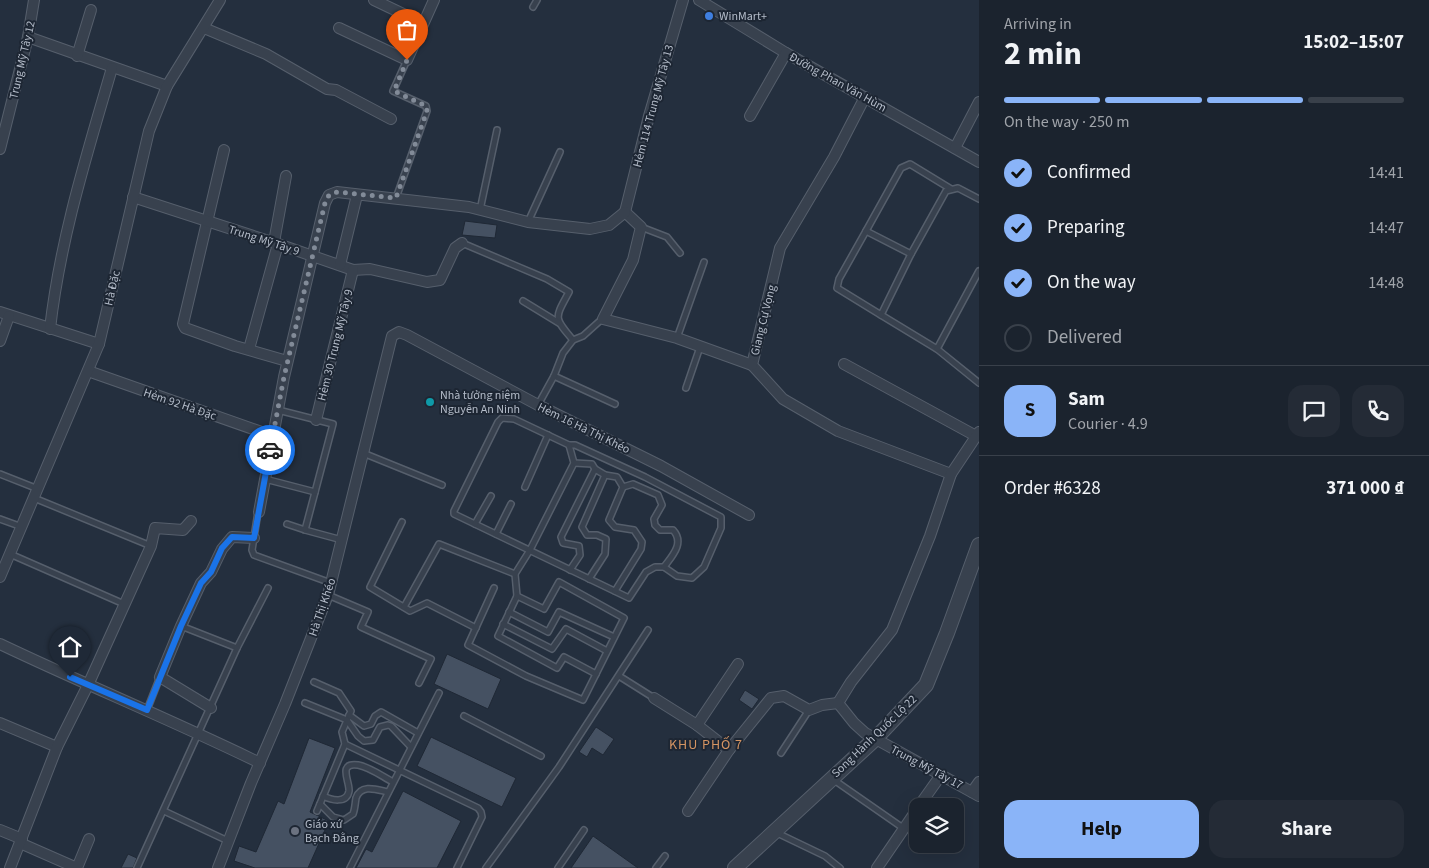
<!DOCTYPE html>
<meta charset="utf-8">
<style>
:root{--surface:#1b232e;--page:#242b36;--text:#f1f3f6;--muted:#a0a4aa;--line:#39404a;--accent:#8ab4f8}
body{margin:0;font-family:"Source Sans 3",sans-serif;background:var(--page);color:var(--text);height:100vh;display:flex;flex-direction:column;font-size:19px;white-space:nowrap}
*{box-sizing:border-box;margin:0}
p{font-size:16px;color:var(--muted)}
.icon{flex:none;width:28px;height:28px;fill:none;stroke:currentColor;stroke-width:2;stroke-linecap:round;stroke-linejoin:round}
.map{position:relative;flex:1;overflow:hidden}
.sheet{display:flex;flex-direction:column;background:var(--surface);width:450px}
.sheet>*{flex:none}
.tools{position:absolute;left:909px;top:798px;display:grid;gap:10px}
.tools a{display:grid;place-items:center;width:55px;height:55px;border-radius:10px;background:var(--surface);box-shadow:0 5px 20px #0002,0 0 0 1px var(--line);font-size:25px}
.pin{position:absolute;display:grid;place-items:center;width:42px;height:42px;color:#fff;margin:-51px -21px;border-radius:50% 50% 50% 0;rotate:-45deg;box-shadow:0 0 5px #0007}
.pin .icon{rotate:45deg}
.courier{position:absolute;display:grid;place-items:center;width:50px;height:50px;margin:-25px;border:4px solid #1a73e8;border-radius:50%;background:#fff;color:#222;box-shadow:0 1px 6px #0007}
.head em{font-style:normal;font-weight:700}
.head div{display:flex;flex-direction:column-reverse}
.head{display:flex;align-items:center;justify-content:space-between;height:85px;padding:0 25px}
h1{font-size:32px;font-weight:700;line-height:38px}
.bar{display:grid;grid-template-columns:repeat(4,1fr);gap:8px 5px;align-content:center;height:60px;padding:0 25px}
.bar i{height:6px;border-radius:4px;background:var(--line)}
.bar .selected{background:var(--accent)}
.bar p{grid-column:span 4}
.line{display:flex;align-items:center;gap:12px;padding:0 25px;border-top:1px solid var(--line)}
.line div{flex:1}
.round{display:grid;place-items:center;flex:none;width:52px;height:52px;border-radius:15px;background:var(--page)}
ol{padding:0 25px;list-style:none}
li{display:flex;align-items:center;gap:15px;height:55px}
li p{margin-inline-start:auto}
li .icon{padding:5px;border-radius:50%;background:var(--accent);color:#111;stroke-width:4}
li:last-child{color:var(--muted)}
li i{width:28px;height:28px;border:2px solid var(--line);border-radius:50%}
.cta{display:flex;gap:10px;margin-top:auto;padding:10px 25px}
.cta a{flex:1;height:58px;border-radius:15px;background:var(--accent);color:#111;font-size:20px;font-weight:700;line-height:58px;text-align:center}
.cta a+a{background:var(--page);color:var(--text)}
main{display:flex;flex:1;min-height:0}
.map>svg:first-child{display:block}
</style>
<main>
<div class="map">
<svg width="979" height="868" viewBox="0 0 979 868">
<rect width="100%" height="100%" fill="#242f3e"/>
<g fill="#455162" stroke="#1f2835">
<polygon points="465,221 497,225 495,238 462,235"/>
<polygon points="447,654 501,679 488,709 434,684"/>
<polygon points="745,690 759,699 752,709 739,700"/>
<polygon points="596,727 614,739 603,755 592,748 587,757 579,752"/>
<polygon points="431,737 516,778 502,807 417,766"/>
<polygon points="309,738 335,748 310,812 329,821 308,868 255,868 234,861 239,846 256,852 278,801 284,804"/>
<polygon points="403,791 461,821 437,868 356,868 366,849 372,852"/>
<polygon points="593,836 638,868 571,868"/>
<polygon points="128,854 137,858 133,868 121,868"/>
</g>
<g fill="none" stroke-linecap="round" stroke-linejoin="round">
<defs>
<g id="service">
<polyline points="533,7 537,0"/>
<polyline points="396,198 427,111 426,106 393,91 407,60"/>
<polyline points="979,199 958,188 946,191 911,254 881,315 937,349 979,383"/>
<polyline points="480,210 497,130"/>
<polyline points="528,222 560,152"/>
<polyline points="641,227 667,237 680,253"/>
<polyline points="866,231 839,279 837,288 881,315"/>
<path d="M462,243L547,279L569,292C555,318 553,317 573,340"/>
<polyline points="911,254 866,231 901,168 910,164 951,189"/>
<polyline points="523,301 559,323"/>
<polyline points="677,338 704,262"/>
<polyline points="937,349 979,271"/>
<polyline points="554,376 615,404"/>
<polyline points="686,388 700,347"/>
<polyline points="538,405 554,376 563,353 573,340 583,336 602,319"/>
<polyline points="278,410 333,424 305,530 342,540"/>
<polygon points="502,418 514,419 569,445 575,445 645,477 721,517 721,528 704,567 692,578 677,576 664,567 655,567 646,572 629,598 454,514 454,511 498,422"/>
<polyline points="569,445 574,463 530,550 515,574 517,596 498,636 557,668 564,657 596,674"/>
<polyline points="363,453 442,485"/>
<polyline points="595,469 605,475 617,477 623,487 609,520 615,527 634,530 642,542 641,549 615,591"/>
<polyline points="0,474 38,489"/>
<polyline points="265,479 315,492"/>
<polyline points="525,487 548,435"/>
<path d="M623,487L633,484L658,495L662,505L654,519L655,525L660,530H673C685,543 672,556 664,567"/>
<polyline points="34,498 151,546"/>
<polyline points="258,512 252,550 254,555 331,583"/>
<polyline points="0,519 22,527"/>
<polyline points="402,522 370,587 410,611 427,603 476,628"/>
<polyline points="287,524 305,530"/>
<polyline points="475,524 491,496"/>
<polyline points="496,534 511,504"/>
<polyline points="10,554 124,604"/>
<polyline points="570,570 580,555 579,546 563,543 561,537 595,469 592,464 574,463"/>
<polyline points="589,579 605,554 606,539 597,535 587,535 582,527 605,475"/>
<polyline points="494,588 468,645 526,676 583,700 624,618 559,582 544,609 517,596"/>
<polyline points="328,595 368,612 361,627 431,659 419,683"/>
<polyline points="404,607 439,544 515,574"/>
<polyline points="509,612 548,632 559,612 614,637"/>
<polyline points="503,624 552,649 566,629 607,651"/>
<polyline points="181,626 237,648"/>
<polyline points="619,676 654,698"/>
<polyline points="314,682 339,693 351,711 342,732 345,744 317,811"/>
<polyline points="305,703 347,720 358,736 364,741 373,740 380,727 388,725 391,726 411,747"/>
<polyline points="147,710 160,677"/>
<polyline points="349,715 364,726 371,724 375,716 381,712 418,733"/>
<polyline points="464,716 541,756"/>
<polyline points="345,744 478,808 481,812 482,817 457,868"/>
<polyline points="781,753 809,710"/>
<polyline points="834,780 903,828"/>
<path d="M323,796C331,800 347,804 349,791C350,782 337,762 358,765C370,767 383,777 393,782"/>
<path d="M320,804L333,817L344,820L353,814C355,809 355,804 356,798C361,783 378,790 388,792"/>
<polyline points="164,811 228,841"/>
<polyline points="775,832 825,856 840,868"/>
<polyline points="137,868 237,648 268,588"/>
<polyline points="350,868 439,693"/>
<polyline points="486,868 559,767 648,630"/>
<polyline points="558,868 584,830"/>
<polyline points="656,868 665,856"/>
</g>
<g id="minor">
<polyline points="374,0 422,23"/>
<polyline points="699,0 786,53 979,162"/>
<polyline points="204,28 266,54 327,89 336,90 391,119"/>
<polyline points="339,28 407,60 434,0"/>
<polyline points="28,37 167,86"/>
<polyline points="77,56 91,10"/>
<polyline points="865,97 834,157 780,248 752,365 783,399 838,431 951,474"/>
<polyline points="750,116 786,53"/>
<polyline points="955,148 979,102"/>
<polyline points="0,149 28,37 34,0"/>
<polyline points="224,150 183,324 185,328 235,346 287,361"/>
<polyline points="133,197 278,244 353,270 370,269 427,282 440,280 455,248 462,243"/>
<polyline points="625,212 641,227 633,260 603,319 677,338 752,365"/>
<polyline points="625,212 649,116 683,0"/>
<polyline points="274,242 286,176"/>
<polyline points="340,265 357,195"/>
<polyline points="0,312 99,344"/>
<path d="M50,329C60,239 87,154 112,68"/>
<polyline points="0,341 9,316"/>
<polyline points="249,349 278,244"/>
<polyline points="844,364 976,436"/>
<polyline points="88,371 273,436"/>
<polyline points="316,420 353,270"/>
<polyline points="979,432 951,474 930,536 892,630 851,682 838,703 854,723 865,733 979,796"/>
<polyline points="259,512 284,377 325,203 329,195 337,192 469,207 528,222 590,229 609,225 625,212"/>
<polyline points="0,577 99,344 149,131 167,86 220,0"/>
<path d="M0,644C86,685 174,721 260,763"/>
<polyline points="654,698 697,725 729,750"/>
<polyline points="211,708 160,677 181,626 201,583 211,572 222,549 232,537 254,538"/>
<polyline points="0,723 57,747"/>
<polyline points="697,725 738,664"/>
<polyline points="972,792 979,782"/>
<polyline points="919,806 941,775"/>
<polyline points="688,811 729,750 771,698 784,696 809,710 822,705 838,703"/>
<polyline points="0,830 22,839"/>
<polyline points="20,843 77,868 89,839"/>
<polyline points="10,868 57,747 88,685 151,546 155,528 183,530 191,521"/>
<polyline points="218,868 251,783 285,704 328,595 392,336 399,332 407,335 538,405 661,466 749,515"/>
<polyline points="877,868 918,808"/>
</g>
<polyline id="tertiary" points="735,868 875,739 926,685 947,633 979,545"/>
</defs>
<use href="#service" stroke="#565f6c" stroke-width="8"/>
<use href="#minor" stroke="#565f6c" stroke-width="12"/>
<use href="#tertiary" stroke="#565f6c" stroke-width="16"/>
<use href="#service" stroke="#38414e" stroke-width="5"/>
<use href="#minor" stroke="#38414e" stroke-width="10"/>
<use href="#tertiary" stroke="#38414e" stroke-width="14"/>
</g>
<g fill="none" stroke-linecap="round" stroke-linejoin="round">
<polyline stroke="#828b98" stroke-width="5" stroke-dasharray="0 9" points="270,450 284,377 325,203 329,195 337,192 396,198 427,111 426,106 394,91 407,60"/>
<polyline stroke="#1a73e8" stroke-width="6" points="70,677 147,710 181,626 201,583 211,572 222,548 232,537 254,538 270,450"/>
</g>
<circle fill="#3f7fe0" stroke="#1d2633" stroke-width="2" cx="709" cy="16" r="5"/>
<circle fill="#0f9aa8" stroke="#1d2633" stroke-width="2" cx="430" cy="402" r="5"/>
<circle fill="#6b7280" stroke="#1d2633" stroke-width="2" cx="295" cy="831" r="5"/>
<g text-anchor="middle" stroke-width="4" stroke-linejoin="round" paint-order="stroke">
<g font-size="12" fill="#b4bcc9" stroke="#1d2633" text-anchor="start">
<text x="719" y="20">WinMart+</text>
<text x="440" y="399">Nhà tưởng niệm<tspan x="440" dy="14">Nguyễn An Ninh</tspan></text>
<text x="305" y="828">Giáo xứ<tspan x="305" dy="14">Bạch Đằng</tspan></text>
</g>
<g font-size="12" fill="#b4bcc9" stroke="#1d2633">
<text transform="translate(22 60) rotate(-77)" y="4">Trung Mỹ Tây 12</text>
<text transform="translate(838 82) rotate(29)" y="4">Đường Phan Văn Hùm</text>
<text transform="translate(653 106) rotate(-75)" y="4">Hẻm 114 Trung Mỹ Tây 13</text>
<text transform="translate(264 240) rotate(18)" y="4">Trung Mỹ Tây 9</text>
<text transform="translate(112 288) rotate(-77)" y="4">Hà Đặc</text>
<text transform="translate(763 320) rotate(-76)" y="4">Giang Cự Vọng</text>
<text transform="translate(335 345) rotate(-76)" y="4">Hẻm 30 Trung Mỹ Tây 9</text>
<text transform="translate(180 404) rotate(19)" y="4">Hẻm 92 Hà Đặc</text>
<text transform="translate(584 428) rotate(26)" y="4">Hẻm 16 Hà Thị Khéo</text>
<text transform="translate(322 607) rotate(-71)" y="4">Hà Thị Khéo</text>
<text transform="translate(874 736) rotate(-44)" y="4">Song Hành Quốc Lộ 22</text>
<text transform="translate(927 767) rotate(28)" y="4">Trung Mỹ Tây 17</text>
</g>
<g font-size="14" letter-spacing="1" fill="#d59563" stroke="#1d2633">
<text x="706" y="749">KHU PHỐ 7</text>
</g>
</g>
</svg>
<div class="tools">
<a><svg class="icon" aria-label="layers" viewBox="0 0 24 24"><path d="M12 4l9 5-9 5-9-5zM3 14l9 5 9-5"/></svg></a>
</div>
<div class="pin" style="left:407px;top:60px;background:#ea580c"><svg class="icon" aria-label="bag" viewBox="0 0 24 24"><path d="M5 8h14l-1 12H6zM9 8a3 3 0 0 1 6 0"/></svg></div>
<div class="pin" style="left:70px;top:677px;background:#1f2937"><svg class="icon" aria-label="home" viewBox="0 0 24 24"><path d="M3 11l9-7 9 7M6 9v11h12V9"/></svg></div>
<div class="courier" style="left:270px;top:450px"><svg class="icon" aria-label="car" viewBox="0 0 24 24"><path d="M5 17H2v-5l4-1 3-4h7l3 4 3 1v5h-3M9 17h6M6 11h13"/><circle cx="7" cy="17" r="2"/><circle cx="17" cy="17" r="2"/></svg></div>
</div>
<section class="sheet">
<div class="head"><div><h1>2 min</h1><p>Arriving in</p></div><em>15:02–15:07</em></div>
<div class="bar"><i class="selected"></i><i class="selected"></i><i class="selected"></i><i></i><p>On the way · 250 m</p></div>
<ol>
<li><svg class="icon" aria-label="check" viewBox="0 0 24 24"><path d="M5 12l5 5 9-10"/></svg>Confirmed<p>14:41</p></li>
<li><svg class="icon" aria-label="check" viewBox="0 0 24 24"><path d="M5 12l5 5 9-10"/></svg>Preparing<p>14:47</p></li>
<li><svg class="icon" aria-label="check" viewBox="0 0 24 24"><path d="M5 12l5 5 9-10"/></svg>On the way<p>14:48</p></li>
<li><i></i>Delivered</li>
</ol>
<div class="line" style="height:90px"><b class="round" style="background:var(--accent);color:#111">S</b><div><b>Sam</b><p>Courier · 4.9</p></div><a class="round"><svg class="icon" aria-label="chat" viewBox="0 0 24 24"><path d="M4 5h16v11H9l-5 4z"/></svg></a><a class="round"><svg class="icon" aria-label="phone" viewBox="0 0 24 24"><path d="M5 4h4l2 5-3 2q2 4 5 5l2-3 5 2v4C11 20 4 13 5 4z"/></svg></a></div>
<div class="line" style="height:65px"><div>Order #6328</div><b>371 000 ₫</b></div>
<div class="cta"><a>Help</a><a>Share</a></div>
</section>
</main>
